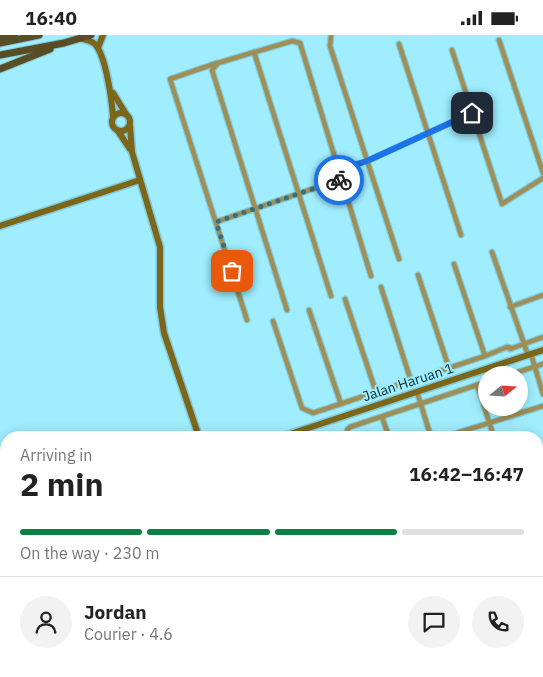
<!DOCTYPE html>
<meta charset="utf-8">
<style>
:root{--surface:#fff;--page:#f2f2f2;--text:#222;--muted:#767676;--line:#e0e0e0;--accent:#0b8043}
body{margin:0;font-family:"IBM Plex Sans",sans-serif;background:var(--page);color:var(--text);height:100vh;display:flex;flex-direction:column;font-size:19px;white-space:nowrap}
*{box-sizing:border-box;margin:0}
p{font-size:16px;color:var(--muted)}
.icon{flex:none;width:28px;height:28px;fill:none;stroke:currentColor;stroke-width:2;stroke-linecap:round;stroke-linejoin:round}
.map{position:relative;flex:1;overflow:hidden}
.panel{position:absolute;left:0px;top:396px;width:544px;height:246px;display:flex;flex-direction:column;background:var(--surface);border-radius:20px 20px 0 0;box-shadow:0 2px 12px #0003}
.panel>*{flex:none}
.needle{width:32px;rotate:72deg}
.fabs{position:absolute;left:478px;top:331px;display:grid;gap:10px}
.fabs a{display:grid;place-items:center;width:50px;height:50px;border-radius:50%;background:var(--surface);box-shadow:0 2px 12px #0003;font-size:25px}
.pin{position:absolute;display:grid;place-items:center;width:42px;height:42px;color:#fff;margin:-21px;border-radius:10px;box-shadow:0 2px 8px #0006}
.courier{position:absolute;display:grid;place-items:center;width:50px;height:50px;margin:-25px;border:4px solid #1a73e8;border-radius:50%;background:#fff;color:#222;box-shadow:0 1px 6px #0007}
.head em{font-style:normal;font-weight:800}
.head div{display:flex;flex-direction:column-reverse}
.head{display:flex;align-items:center;justify-content:space-between;height:85px;padding:0 20px}
h1{font-size:32px;font-weight:800;line-height:38px}
.bar{display:grid;grid-template-columns:repeat(4,1fr);gap:8px 5px;align-content:center;height:60px;padding:0 20px}
.bar i{height:6px;border-radius:4px;background:var(--line)}
.bar .current{background:var(--accent)}
.bar p{grid-column:span 4}
.line{display:flex;align-items:center;gap:12px;padding:0 20px;border-top:1px solid var(--line)}
.line div{flex:1}
.round{display:grid;place-items:center;flex:none;width:52px;height:52px;border-radius:26px;background:var(--page)}
.status{display:flex;justify-content:space-between;align-items:center;height:35px;padding:0 25px;background:var(--surface);direction:ltr}
.status svg{height:14px;fill:currentColor}
.map>svg:first-child{display:block}
</style>
<div class="status"><b>16:40</b><svg viewBox="0 0 49 12"><path d="M0 12V9h3v3zM5 12V6h3v6zM10 12V3h3v9zM15 12V0h3v12zM26 1h20v11H26zM47 4h2v5h-2z"/></svg></div>
<div class="map">
<svg width="543" height="642" viewBox="0 0 543 642">
<rect width="100%" height="100%" fill="#9fedfe"/>
<g fill="none" stroke-linecap="round" stroke-linejoin="round">
<defs>
<g id="street">
<polyline points="331,0 330,11 399,224"/>
<polyline points="499,5 543,138"/>
<polyline points="399,9 461,200"/>
<polyline points="452,15 502,169 543,143"/>
<polyline points="254,17 331,261"/>
<polyline points="217,28 170,44 247,285"/>
<polyline points="338,135 367,126 472,78"/>
<polyline points="216,187 341,144"/>
<polyline points="492,217 528,320"/>
<polyline points="454,229 485,321"/>
<polyline points="418,240 449,333"/>
<polyline points="381,252 411,346"/>
<polyline points="345,264 376,357"/>
<polyline points="510,272 543,260"/>
<polyline points="287,275 212,35 218,28 292,6 300,8 371,241"/>
<polyline points="309,275 341,369"/>
<polyline points="273,286 302,373 313,378 485,321 507,312 512,313"/>
<polyline points="510,314 543,302"/>
<polyline points="531,319 543,359"/>
<polyline points="509,340 543,329"/>
<polyline points="477,350 494,402"/>
<polyline points="417,357 431,402"/>
<polyline points="382,382 389,402"/>
<polyline points="349,402 347,395 350,392 486,347"/>
<polyline points="444,402 543,371"/>
<polyline points="538,412 543,411"/>
<polyline points="0,540 6,552"/>
<polyline points="0,635 4,642"/>
<polyline points="53,636 56,642"/>
<polyline points="107,636 110,642"/>
<polyline points="160,636 163,642"/>
<polyline points="269,636 272,642"/>
<polyline points="90,642 100,636"/>
<polyline points="220,642 230,636"/>
</g>
<g id="secondary">
<path d="M80,3C85,5 91,5 95,9C106,21 112,66 113,82"/>
<polyline points="98,13 103,0"/>
<polyline points="113,58 126,79"/>
<circle cx="121" cy="87" r="9"/>
<polyline points="130,91 132,117 160,212 160,272 164,298 199,402"/>
<polyline points="118,96 130,114"/>
<polyline points="0,191 140,145"/>
<polyline points="281,402 543,315"/>
<polyline points="0,526 6,523"/>
<polyline points="538,632 543,627"/>
<polyline points="416,636 419,642"/>
<polyline points="527,642 533,636"/>
</g>
<g id="primary">
<polyline points="0,2 15,2"/>
<polyline points="0,8 39,0"/>
<polyline points="0,20 64,8 91,0"/>
<polyline points="0,34 50,14"/>
</g>
</defs>
<use href="#street" stroke="#82cada" stroke-width="7"/>
<use href="#secondary" stroke="#82cada" stroke-width="9"/>
<use href="#primary" stroke="#82cada" stroke-width="9"/>
<use href="#street" stroke="#9f8e55" stroke-width="4.5"/>
<use href="#secondary" stroke="#7c661a" stroke-width="6"/>
<use href="#primary" stroke="#594d25" stroke-width="7"/>
</g>
<g fill="none" stroke-linecap="round" stroke-linejoin="round">
<polyline stroke="#38707b" stroke-width="5" stroke-dasharray="0 9" points="232,236 216,187 339,145"/>
<polyline stroke="#1a73e8" stroke-width="6" points="339,145 342,144 338,135 367,126 472,78"/>
</g>
<g text-anchor="middle" stroke-width="4" stroke-linejoin="round" paint-order="stroke">
<g font-size="14" fill="#002d35" stroke="#9fedfe">
<text transform="translate(408 347) rotate(-18)" y="5">Jalan Haruan 1</text>
</g>
</g>
</svg>
<div class="fabs">
<a><svg class="needle" viewBox="-14 -14 28 28"><path d="M0-13l5 13h-10z" fill="#e53935"/><path d="M0 13l5-13h-10z" fill="#767676"/></svg></a>
</div>
<div class="pin" style="left:232px;top:236px;background:#ea580c"><svg class="icon" aria-label="bag" viewBox="0 0 24 24"><path d="M5 8h14l-1 12H6zM9 8a3 3 0 0 1 6 0"/></svg></div>
<div class="pin" style="left:472px;top:78px;background:#1f2937"><svg class="icon" aria-label="home" viewBox="0 0 24 24"><path d="M3 11l9-7 9 7M6 9v11h12V9"/></svg></div>
<div class="courier" style="left:339px;top:145px"><svg class="icon" aria-label="bike" viewBox="0 0 24 24"><circle cx="6" cy="16" r="4"/><circle cx="18" cy="16" r="4"/><path d="M6 16l4-8h5l3 8M10 8l3 8H6M13 5h3"/></svg></div>
<section class="panel">
<div class="head"><div><h1>2 min</h1><p>Arriving in</p></div><em>16:42–16:47</em></div>
<div class="bar"><i class="current"></i><i class="current"></i><i class="current"></i><i></i><p>On the way · 230 m</p></div>
<div class="line" style="height:90px"><a class="round"><svg class="icon" aria-label="person" viewBox="0 0 24 24"><circle cx="12" cy="8" r="4"/><path d="M4 21q1-7 8-7t8 7"/></svg></a><div><b>Jordan</b><p>Courier · 4.6</p></div><a class="round"><svg class="icon" aria-label="chat" viewBox="0 0 24 24"><path d="M4 5h16v11H9l-5 4z"/></svg></a><a class="round"><svg class="icon" aria-label="phone" viewBox="0 0 24 24"><path d="M5 4h4l2 5-3 2q2 4 5 5l2-3 5 2v4C11 20 4 13 5 4z"/></svg></a></div>
</section>
</div>
